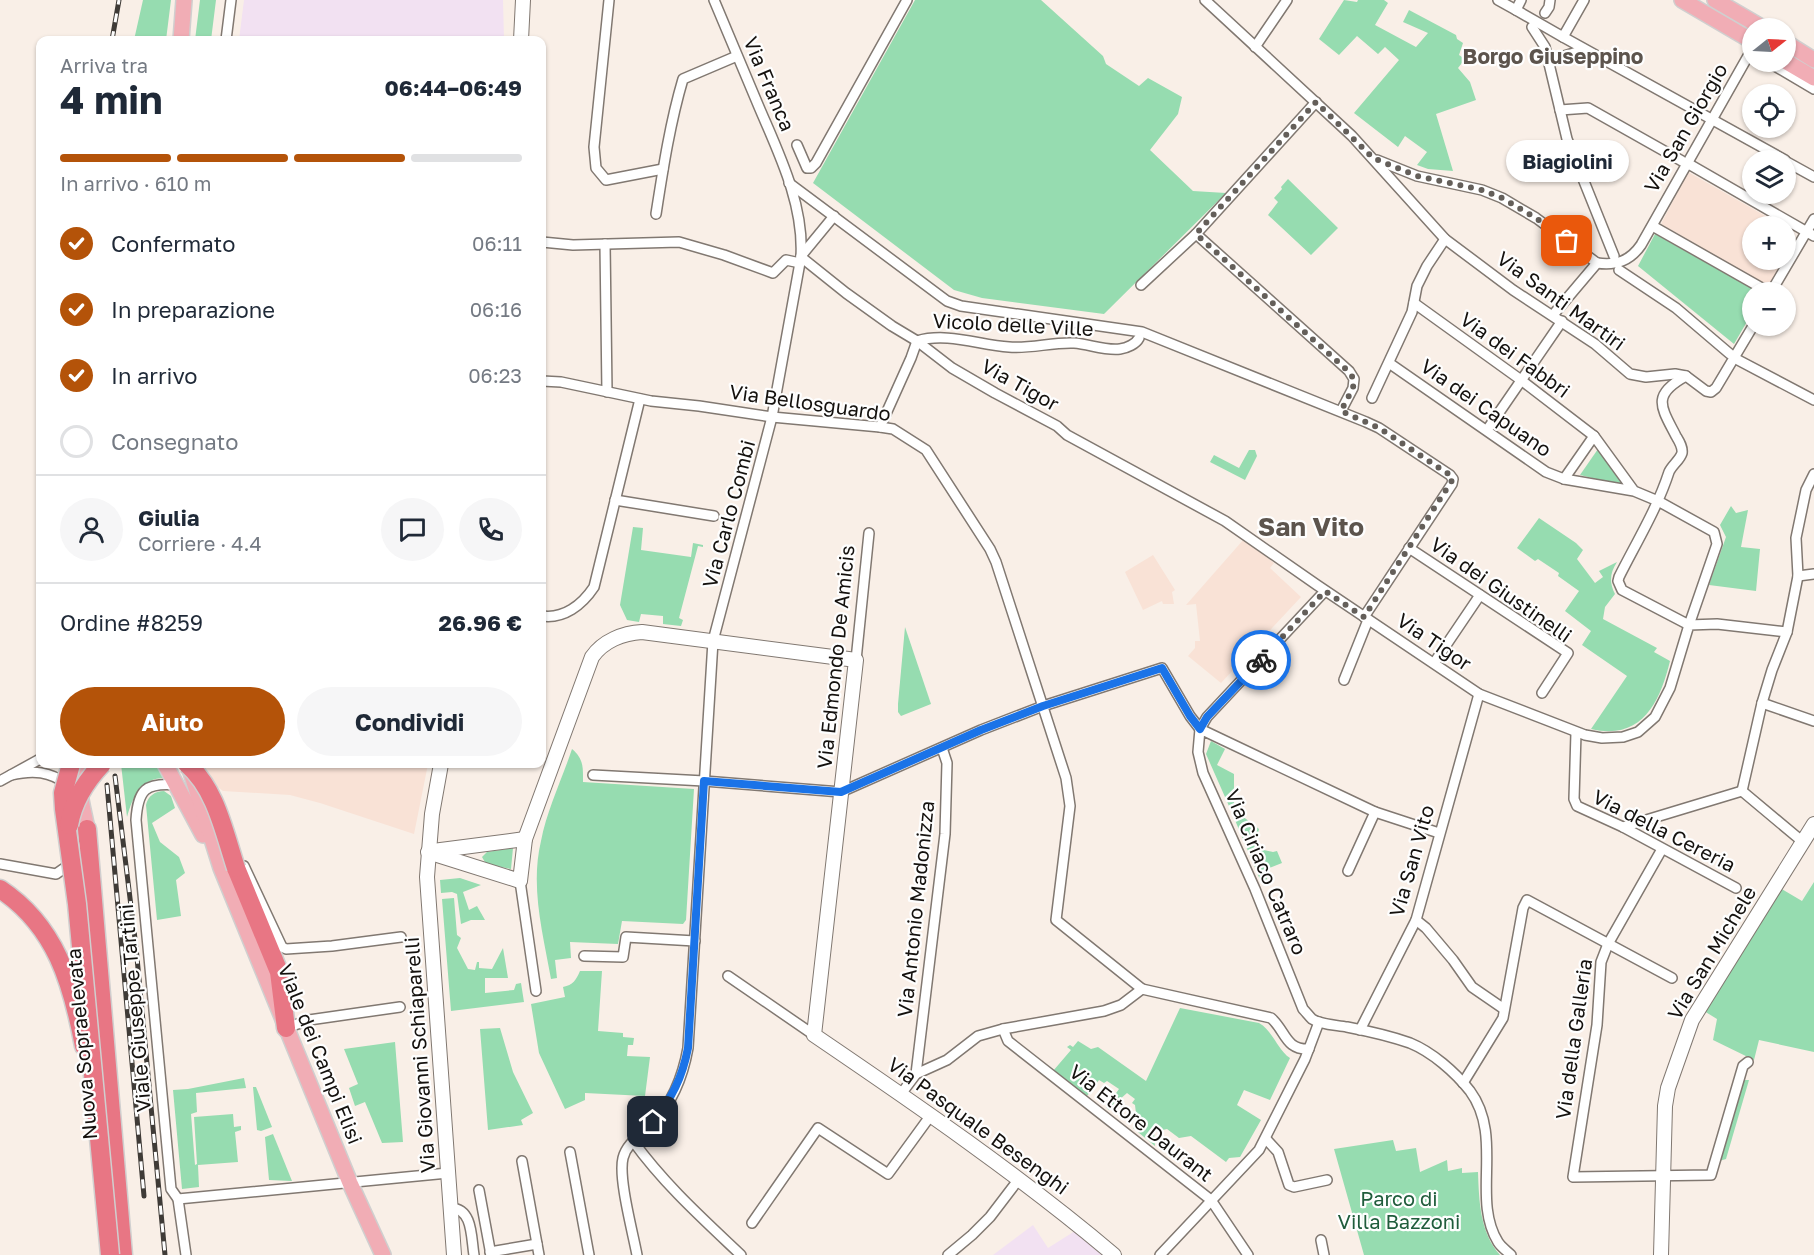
<!DOCTYPE html>
<html lang="it">
<meta charset="utf-8">
<style>
:root{--surface:#fff;--page:#f6f6f7;--text:#1f2937;--muted:#747a83;--line:#e0e1e3;--accent:#b45309}
body{margin:0;font-family:"Golos Text",sans-serif;background:var(--page);color:var(--text);height:100vh;display:flex;flex-direction:column;font-size:22px;white-space:nowrap}
*{box-sizing:border-box;margin:0}
p{font-size:20px;color:var(--muted)}
.icon{flex:none;width:33px;height:33px;fill:none;stroke:currentColor;stroke-width:2;stroke-linecap:round;stroke-linejoin:round}
.map{position:relative;flex:1;overflow:hidden}
.side{position:absolute;left:36px;top:36px;width:510px;height:732px;display:flex;flex-direction:column;background:var(--surface);border-radius:12px;box-shadow:0 2px 4px #0004}
.side>*{flex:none}
.needle{width:39px;rotate:72deg}
.buttons{position:absolute;left:1742px;top:18px;display:grid;gap:12px}
.buttons a{display:grid;place-items:center;width:54px;height:54px;border-radius:50%;background:var(--surface);box-shadow:0 2px 4px #0004;font-size:30px}
.pin{position:absolute;display:grid;place-items:center;width:51px;height:51px;color:#fff;margin:-26px;border-radius:12px;box-shadow:0 3px 9px #0006}
.courier{position:absolute;display:grid;place-items:center;width:60px;height:60px;margin:-30px;border:4px solid #1a73e8;border-radius:50%;background:#fff;color:#222;box-shadow:0 2px 8px #0007}
.bubble{position:absolute;height:42px;border-radius:21px;background:var(--surface);box-shadow:0 2px 4px #0004;font-size:20px;font-weight:700;line-height:42px;text-align:center}
.summary em{font-style:normal;font-weight:700}
.summary div{display:flex;flex-direction:column-reverse}
.summary{display:flex;align-items:center;justify-content:space-between;height:102px;padding:0 24px}
h1{font-size:39px;font-weight:700;line-height:45px}
.bar{display:grid;grid-template-columns:repeat(4,1fr);gap:9px 6px;align-content:center;height:72px;padding:0 24px}
.bar i{height:8px;border-radius:4px;background:var(--line)}
.bar .on{background:var(--accent)}
.bar p{grid-column:span 4}
.line{display:flex;align-items:center;gap:15px;padding:0 24px;border-top:2px solid var(--line)}
.line div{flex:1}
.round{display:grid;place-items:center;flex:none;width:63px;height:63px;border-radius:32px;background:var(--page)}
ol{padding:0 24px;list-style:none}
li{display:flex;align-items:center;gap:18px;height:66px}
li p{margin-inline-start:auto}
li .icon{padding:6px;border-radius:50%;background:var(--accent);color:#fff;stroke-width:4}
li:last-child{color:var(--muted)}
li i{width:33px;height:33px;border:3px solid var(--line);border-radius:50%}
.cta{display:flex;gap:12px;margin-top:auto;padding:12px 24px}
.cta a{flex:1;height:69px;border-radius:36px;background:var(--accent);color:#fff;font-size:24px;font-weight:700;line-height:69px;text-align:center}
.cta a+a{background:var(--page);color:var(--text)}
.map>svg:first-child{display:block}
</style>
<div class="map">
<svg width="1814" height="1255" viewBox="0 0 1814 1255">
<rect width="100%" height="100%" fill="#f9efe7"/>
<g fill="#f2e1f2">
<polygon points="244,0 503,0 504,40 239,40"/>
<polygon points="1033,1225 1048,1248 1075,1231 1102,1255 993,1255"/>
</g>
<g fill="#f9e2d6">
<polygon points="1688,172 1783,226 1752,226 1752,260 1783,260 1768,286 1661,224"/>
<polygon points="1244,539 1274,563 1270,568 1301,597 1221,683 1188,656 1195,648 1195,641 1200,641 1196,604 1186,605"/>
<polygon points="1153,555 1175,590 1172,592 1174,604 1163,604 1162,601 1143,610 1125,572"/>
<polygon points="201,764 428,764 414,834 320,803 290,795 223,791 210,781"/>
</g>
<g fill="#96dcb0">
<polygon points="143,0 171,0 166,40 134,40"/>
<polygon points="200,0 216,0 211,40 195,40"/>
<polygon points="915,0 1041,0 1103,56 1106,64 1139,86 1148,78 1182,97 1178,114 1150,150 1193,191 1226,193 1104,314 982,298 954,290 813,183"/>
<polygon points="1344,0 1357,2 1358,0 1384,0 1388,3 1375,25 1416,47 1428,33 1403,22 1409,10 1456,35 1457,39 1463,43 1459,55 1465,59 1458,68 1470,82 1476,100 1436,114 1453,171 1428,169 1417,165 1427,152 1405,136 1398,147 1354,113 1399,60 1385,47 1378,54 1357,36 1339,55 1319,39"/>
<polygon points="1288,179 1338,228 1311,255 1268,215 1278,202 1274,198 1282,189 1281,187"/>
<polygon points="1655,234 1758,292 1752,292 1752,313 1734,344 1638,266"/>
<polygon points="1598,449 1625,486 1580,475"/>
<polygon points="1249,450 1255,450 1257,456 1245,480 1210,462 1214,455 1239,468"/>
<polygon points="1731,506 1736,513 1748,510 1741,547 1760,549 1756,591 1709,585 1726,537 1720,525"/>
<path d="M1539,518L1576,543L1583,550L1577,559L1595,583L1603,577L1599,571L1617,562C1610,573 1609,582 1615,594L1605,607L1603,619L1657,648L1654,652L1670,661C1660,702 1642,741 1591,729L1627,676L1582,645L1591,631L1565,611L1579,591L1558,576L1559,573L1538,559L1535,561L1517,548Z"/>
<polygon points="633,527 643,528 641,550 691,557 693,543 703,545 703,547 698,546 679,618 683,620 681,626 663,624 663,616 641,614 639,622 627,620 620,605"/>
<polygon points="905,627 931,704 901,716 898,712 898,704"/>
<polygon points="1211,741 1225,749 1217,765 1234,774 1234,804 1229,806 1206,754"/>
<path d="M572,749C584,759 583,768 583,782L694,789L686,920L683,924L622,921L618,944L570,942L571,958L555,960L557,978L551,979C543,934 530,887 541,841C547,810 562,779 572,749Z"/>
<path d="M121,764H160L167,778C141,777 133,796 127,817Z"/>
<path d="M164,791L171,796L175,808L152,823L160,842L179,857L185,873L176,880L181,916L157,920L146,805C148,796 155,791 164,791Z"/>
<polygon points="1237,812 1259,829 1254,848 1273,852 1277,851 1282,863 1264,870 1267,879 1261,882 1232,813"/>
<polygon points="513,848 511,869 486,864 482,857 487,852"/>
<polygon points="460,878 481,885 463,892 469,910 477,906 485,920 471,920 461,924 457,894 452,892 441,893 440,880"/>
<polygon points="1814,882 1814,1052 1759,1040 1754,1060 1713,1040 1717,1019 1704,1011 1780,888 1802,901"/>
<polygon points="454,898 457,935 461,938 457,948 468,969 475,970 477,962 479,962 479,968 492,969 503,948 508,978 485,978 485,993 514,990 516,984 521,983 524,1002 451,1011 442,899"/>
<path d="M580,971H602L598,1031L623,1033V1037L634,1038L633,1045H628L627,1056L650,1057L645,1096L585,1093V1100L565,1109L539,1053L531,1004L565,997L563,987C573,985 576,980 580,971Z"/>
<path d="M1180,1008L1259,1023C1273,1031 1277,1049 1290,1058L1270,1100L1244,1090L1237,1105L1261,1120L1240,1157L1229,1158L1226,1162L1191,1136L1179,1138L1167,1129L1154,1132L1155,1146L1133,1128L1137,1122L1135,1105L1132,1103L1135,1099L1127,1093L1119,1100L1117,1099L1109,1110L1106,1107L1119,1089L1107,1081L1104,1083L1099,1080L1087,1096L1053,1071L1071,1050L1067,1047L1070,1045L1073,1047L1078,1041L1091,1049L1098,1047L1146,1081Z"/>
<polygon points="500,1028 513,1072 533,1113 521,1120 523,1125 488,1130 480,1029"/>
<polygon points="395,1042 403,1142 382,1143 365,1102 355,1106 349,1088 358,1084 344,1049"/>
<polygon points="244,1078 246,1088 196,1093 197,1112 191,1114 195,1165 197,1164 194,1117 233,1114 234,1127 241,1126 241,1130 235,1132 238,1162 198,1165 199,1187 182,1189 173,1090 188,1089"/>
<polygon points="1742,1080 1749,1080 1726,1159 1719,1161"/>
<polygon points="253,1087 256,1087 272,1127 261,1131 257,1130"/>
<polygon points="273,1134 292,1181 269,1180 265,1137"/>
<path d="M1393,1140L1396,1151L1416,1148L1420,1172L1447,1160L1448,1171L1462,1168V1173L1478,1172C1479,1201 1480,1233 1500,1255H1364L1334,1149Z"/>
</g>
<g fill="none" stroke-linecap="round" stroke-linejoin="round">
<defs>
<g id="street">
<polyline points="609,0 594,147 596,168 606,180 663,169"/>
<polyline points="1205,0 1352,136 1445,239 1513,290 1595,344 1630,374 1646,377 1675,374 1686,376 1706,391 1711,392 1716,388 1753,326"/>
<polyline points="1498,0 1516,10"/>
<polyline points="1521,0 1516,10 1563,37 1584,0"/>
<polyline points="1545,13 1549,7 1550,0"/>
<polyline points="1532,27 1545,47 1567,139 1614,256"/>
<polyline points="1563,37 1785,160"/>
<polyline points="226,40 231,0"/>
<polyline points="1255,47 1287,0"/>
<polyline points="1548,61 1577,52"/>
<polyline points="1768,62 1814,89"/>
<polyline points="1560,110 1588,108 1682,161"/>
<polyline points="797,145 807,168 811,168 816,163 907,0"/>
<polyline points="1377,160 1417,176 1482,190 1502,198 1536,218 1597,263"/>
<polyline points="1785,161 1814,177"/>
<polyline points="1687,163 1814,236"/>
<polyline points="789,183 947,301 961,306 1142,332 1366,422 1379,428 1450,475 1453,479 1452,484 1364,617"/>
<path d="M656,214C663,169 670,123 683,79L737,56"/>
<polyline points="1656,228 1767,291"/>
<polyline points="1196,234 1349,371 1354,379 1353,388 1341,411"/>
<polyline points="542,242 573,245 679,242 724,255 773,273 786,260 800,263"/>
<polyline points="605,244 607,392"/>
<polyline points="801,256 834,216"/>
<polyline points="801,257 846,293 892,326 917,341 952,368 995,393 1057,426 1067,435 1225,521 1317,585 1479,694 1585,735 1602,738 1623,737 1638,732 1655,717 1670,688 1689,625 1717,624 1787,632"/>
<path d="M1597,263C1616,266 1630,261 1641,245L1752,49"/>
<polyline points="1619,270 1676,308 1730,354"/>
<polyline points="1141,285 1196,234 1316,102"/>
<polyline points="1771,292 1814,219"/>
<polyline points="1414,303 1521,380 1594,436"/>
<polyline points="1553,315 1597,263"/>
<path d="M917,341C947,332 979,345 1009,347C1030,349 1052,342 1074,343C1089,344 1105,351 1120,349C1127,348 1136,344 1139,338"/>
<polyline points="1738,360 1814,400"/>
<polyline points="1389,363 1546,472 1564,479"/>
<polyline points="542,381 561,382 651,401 699,406 772,417 880,427 893,429 926,450 990,549 996,562 1066,778 1070,806 1056,920 1142,989"/>
<polyline points="1372,398 1412,312 1417,286 1427,266 1445,239"/>
<polyline points="880,427 911,358 917,341"/>
<polyline points="1487,430 1562,321"/>
<path d="M1634,491L1594,436L1564,479L1634,491L1658,501L1714,532L1717,544L1689,625L1622,590L1618,581L1619,577C1636,543 1657,509 1669,472C1672,465 1680,460 1682,453C1683,447 1679,441 1676,436C1661,407 1651,395 1686,376"/>
<polyline points="615,500 714,516"/>
<polyline points="1409,548 1568,653 1542,693"/>
<polyline points="1798,576 1814,574"/>
<path d="M542,616C564,619 582,605 594,587L640,399"/>
<polyline points="856,660 869,533"/>
<polyline points="1434,663 1480,595"/>
<polyline points="1344,680 1368,620"/>
<polyline points="1762,703 1814,721"/>
<polyline points="1576,733 1574,799 1577,806 1623,827 1736,888"/>
<path d="M11,775C33,770 50,771 68,785"/>
<polyline points="593,775 704,781 841,792 981,730 1043,706 1162,668 1190,716 1200,729 1207,717 1325,591"/>
<polyline points="0,781 40,759"/>
<path d="M177,785C145,782 138,790 136,820L171,1189L178,1199L186,1255"/>
<polyline points="1742,791 1762,703 1772,670 1787,632 1798,576 1796,538 1806,490 1814,474"/>
<polyline points="1742,791 1803,842"/>
<polyline points="1623,827 1742,791"/>
<path d="M1439,833L1375,812L1200,729L1198,752L1203,773L1255,889L1303,1009C1306,1012 1309,1016 1312,1019C1321,1025 1337,1025 1347,1027C1368,1031 1390,1036 1410,1043C1432,1052 1455,1072 1470,1091C1504,1137 1471,1199 1498,1242C1501,1247 1507,1251 1511,1255"/>
<polyline points="1662,849 1608,944 1601,962 1597,1025 1573,1177 1711,1175 1743,1066 1748,1062"/>
<polyline points="0,864 56,874 76,860 84,840"/>
<polyline points="244,866 282,947 286,949 332,946 401,937"/>
<polyline points="1348,871 1375,812"/>
<polyline points="520,881 536,991"/>
<polyline points="1416,920 1426,928 1453,960 1472,987 1504,1009"/>
<polyline points="584,956 623,957 626,937 695,941"/>
<polyline points="728,976 814,1035"/>
<polyline points="286,1028 309,1020 400,1007"/>
<polyline points="1003,1029 1008,1041 1211,1200 1248,1255"/>
<polyline points="1360,1030 1416,920 1479,694"/>
<polyline points="916,1074 945,834 947,763 942,748"/>
<polyline points="1463,1083 1503,1018 1523,908 1527,900 1672,978"/>
<path d="M901,1094L916,1074L947,1060L978,1036L1003,1029L1104,1011L1121,1005L1142,989L1271,1018C1286,1031 1285,1050 1309,1049"/>
<polyline points="1266,1139 1278,1152 1289,1185 1294,1187 1327,1180"/>
<path d="M633,1141C664,1184 703,1219 741,1255"/>
<polyline points="570,1152 589,1255"/>
<polyline points="522,1161 539,1255"/>
<polyline points="479,1190 491,1255"/>
<polyline points="178,1199 448,1173"/>
<path d="M451,1208C473,1209 471,1237 474,1255"/>
<polyline points="752,1223 818,1128 888,1174 931,1115"/>
<polyline points="1321,1240 1324,1255"/>
<polyline points="490,1252 537,1244"/>
<path d="M637,1255C633,1233 618,1178 623,1158C627,1142 642,1135 653,1123C673,1102 683,1076 688,1048L713,641L772,417L801,257C804,204 779,154 759,107C744,71 729,36 714,0"/>
<polyline points="948,1255 972,1235 990,1217 1019,1179"/>
<polyline points="1160,1255 1259,1150 1305,1059 1319,1022"/>
</g>
<g id="secondary">
<polyline points="521,40 523,0"/>
<polyline points="441,764 432,814 427,877 454,1255"/>
<polyline points="433,851 525,839"/>
<path d="M428,852L520,881L525,839L592,657C603,641 623,633 642,632L856,660L814,1035C917,1105 1019,1175 1114,1255"/>
<polyline points="1661,1255 1665,1106 1668,1088 1692,1020 1814,824"/>
</g>
<g id="primary">
<polyline points="1682,0 1752,41"/>
<polyline points="1715,0 1763,28"/>
<polyline points="181,40 184,0"/>
<polyline points="1785,42 1814,60"/>
<polyline points="1785,61 1814,78"/>
<path d="M81,764C74,780 84,811 87,829"/>
<polyline points="165,764 203,835"/>
<polyline points="190,769 221,868 350,1183 383,1255"/>
</g>
<g id="highway">
<polyline points="87,829 123,1255"/>
<polyline points="236,868 279,972 286,1028"/>
<path d="M0,889C56,926 72,983 84,1046"/>
</g>
</defs>
<use href="#street" stroke="#817871" stroke-width="12"/>
<use href="#secondary" stroke="#817871" stroke-width="16"/>
<use href="#primary" stroke="#d0cfcf" stroke-width="18"/>
<use href="#highway" stroke="#d0cfcf" stroke-width="21"/>
<use href="#street" stroke="#fff" stroke-width="9"/>
<use href="#secondary" stroke="#fff" stroke-width="14"/>
<use href="#primary" stroke="#f1adb5" stroke-width="15"/>
<use href="#highway" stroke="#e87684" stroke-width="18"/>
<defs>
<g id="rail">
<polyline points="112,40 119,0"/>
<polyline points="115,776 136,947 165,1255"/>
<polyline points="107,785 144,1196"/>
</g>
</defs>
<use href="#rail" stroke="#3f3b37" stroke-width="5"/>
<use href="#rail" stroke="#fefefe" stroke-width="3" stroke-dasharray="9" stroke-linecap="butt"/>
<defs>
<g id="highway-bridge">
<polyline points="71,764 63,793 64,809 77,904 110,1255"/>
<path d="M187,764C216,789 224,832 236,868"/>
<path d="M69,825C73,801 86,781 102,764"/>
</g>
</defs>
<use href="#highway-bridge" stroke="#d0cfcf" stroke-width="21" stroke-linecap="butt"/>
<use href="#highway-bridge" stroke="#e87684" stroke-width="18"/>
</g>
<g fill="none" stroke-linecap="round" stroke-linejoin="round">
<polyline stroke="#645f5a" stroke-width="6" stroke-dasharray="0 10.8" points="1261,660 1325,591 1364,617 1453,479 1450,475 1379,428 1341,411 1353,388 1354,379 1348,371 1196,234 1316,102 1373,158 1417,176 1482,190 1502,198 1536,218 1567,241"/>
<path stroke="#1a73e8" stroke-width="8" d="M653,1122C672,1097 682,1079 688,1048L704,781L841,792L981,730L1043,706L1162,668L1190,716L1200,729L1207,717L1261,660"/>
</g>
<g text-anchor="middle" stroke-width="4.5" stroke-linejoin="round" paint-order="stroke">
<g font-size="20" fill="#14110e" stroke="#fefefe">
<text transform="translate(769 84) rotate(67)" y="7">Via Franca</text>
<text transform="translate(1686 128) rotate(-60)" y="7">Via San Giorgio</text>
<text transform="translate(1561 301) rotate(36)" y="7">Via Santi Martiri</text>
<text transform="translate(1013 325) rotate(3)" y="7">Vicolo delle Ville</text>
<text transform="translate(1515 355) rotate(36)" y="7">Via dei Fabbri</text>
<text transform="translate(1020 385) rotate(29)" y="7">Via Tigor</text>
<text transform="translate(810 403) rotate(8)" y="7">Via Bellosguardo</text>
<text transform="translate(1486 408) rotate(35)" y="7">Via dei Capuano</text>
<text transform="translate(729 514) rotate(-75)" y="7">Via Carlo Combi</text>
<text transform="translate(1501 590) rotate(35)" y="7">Via dei Giustinelli</text>
<text transform="translate(1434 642) rotate(34)" y="7">Via Tigor</text>
<text transform="translate(836 657) rotate(-84)" y="7">Via Edmondo De Amicis</text>
<text transform="translate(1664 831) rotate(27)" y="7">Via della Cereria</text>
<text transform="translate(1412 861) rotate(-74)" y="7">Via San Vito</text>
<text transform="translate(1266 872) rotate(67)" y="7">Via Ciriaco Catraro</text>
<text transform="translate(916 909) rotate(-84)" y="7">Via Antonio Madonizza</text>
<text transform="translate(1712 953) rotate(-59)" y="7">Via San Michele</text>
<text transform="translate(135 1008) rotate(-95)" y="7">Viale Giuseppe Tartini</text>
<text transform="translate(1574 1039) rotate(-82)" y="7">Via della Galleria</text>
<text transform="translate(82 1044) rotate(-95)" y="7">Nuova Sopraelevata</text>
<text transform="translate(320 1054) rotate(68)" y="7">Viale dei Campi Elisi</text>
<text transform="translate(420 1055) rotate(-94)" y="7">Via Giovanni Schiaparelli</text>
<text transform="translate(1141 1123) rotate(38)" y="7">Via Ettore Daurant</text>
<text transform="translate(978 1126) rotate(36)" y="7">Via Pasquale Besenghi</text>
</g>
<g font-size="20" fill="#1f5c3b" stroke="#fefefe">
<text x="1399" y="1206">Parco di<tspan x="1399" dy="23">Villa Bazzoni</tspan></text>
</g>
<g font-size="21" font-weight="bold" fill="#5c544d" stroke="#fefefe">
<text x="1553" y="64">Borgo Giuseppino</text>
</g>
<g font-size="26" font-weight="bold" fill="#5c544d" stroke="#fefefe">
<text x="1311" y="536">San Vito</text>
</g>
</g>
</svg>
<div class="buttons">
<a><svg class="needle" viewBox="-14 -14 28 28"><path d="M0-13l5 13h-10z" fill="#e53935"/><path d="M0 13l5-13h-10z" fill="#747a83"/></svg></a>
<a><svg class="icon" aria-label="locate" viewBox="0 0 24 24"><circle cx="12" cy="12" r="6"/><path d="M12 2v4M12 18v4M2 12h4M18 12h4"/></svg></a>
<a><svg class="icon" aria-label="layers" viewBox="0 0 24 24"><path d="M12 4l9 5-9 5-9-5zM3 14l9 5 9-5"/></svg></a>
<a>+</a>
<a>−</a>
</div>
<div class="pin" style="left:1567px;top:241px;background:#ea580c"><svg class="icon" aria-label="bag" viewBox="0 0 24 24"><path d="M5 8h14l-1 12H6zM9 8a3 3 0 0 1 6 0"/></svg></div>
<div class="pin" style="left:653px;top:1122px;background:#1f2937"><svg class="icon" aria-label="home" viewBox="0 0 24 24"><path d="M3 11l9-7 9 7M6 9v11h12V9"/></svg></div>
<div class="courier" style="left:1261px;top:660px"><svg class="icon" aria-label="bike" viewBox="0 0 24 24"><circle cx="6" cy="16" r="4"/><circle cx="18" cy="16" r="4"/><path d="M6 16l4-8h5l3 8M10 8l3 8H6M13 5h3"/></svg></div>
<div class="bubble" style="left:1506px;top:140px;width:123px">Biagiolini</div>
<section class="side">
<div class="summary"><div><h1>4 min</h1><p>Arriva tra</p></div><em>06:44–06:49</em></div>
<div class="bar"><i class="on"></i><i class="on"></i><i class="on"></i><i></i><p>In arrivo · 610 m</p></div>
<ol>
<li><svg class="icon" aria-label="check" viewBox="0 0 24 24"><path d="M5 12l5 5 9-10"/></svg>Confermato<p>06:11</p></li>
<li><svg class="icon" aria-label="check" viewBox="0 0 24 24"><path d="M5 12l5 5 9-10"/></svg>In preparazione<p>06:16</p></li>
<li><svg class="icon" aria-label="check" viewBox="0 0 24 24"><path d="M5 12l5 5 9-10"/></svg>In arrivo<p>06:23</p></li>
<li><i></i>Consegnato</li>
</ol>
<div class="line" style="height:108px"><a class="round"><svg class="icon" aria-label="person" viewBox="0 0 24 24"><circle cx="12" cy="8" r="4"/><path d="M4 21q1-7 8-7t8 7"/></svg></a><div><b>Giulia</b><p>Corriere · 4.4</p></div><a class="round"><svg class="icon" aria-label="chat" viewBox="0 0 24 24"><path d="M4 5h16v11H9l-5 4z"/></svg></a><a class="round"><svg class="icon" aria-label="phone" viewBox="0 0 24 24"><path d="M5 4h4l2 5-3 2q2 4 5 5l2-3 5 2v4C11 20 4 13 5 4z"/></svg></a></div>
<div class="line" style="height:78px"><div>Ordine #8259</div><b>26.96 €</b></div>
<div class="cta"><a>Aiuto</a><a>Condividi</a></div>
</section>
</div>
